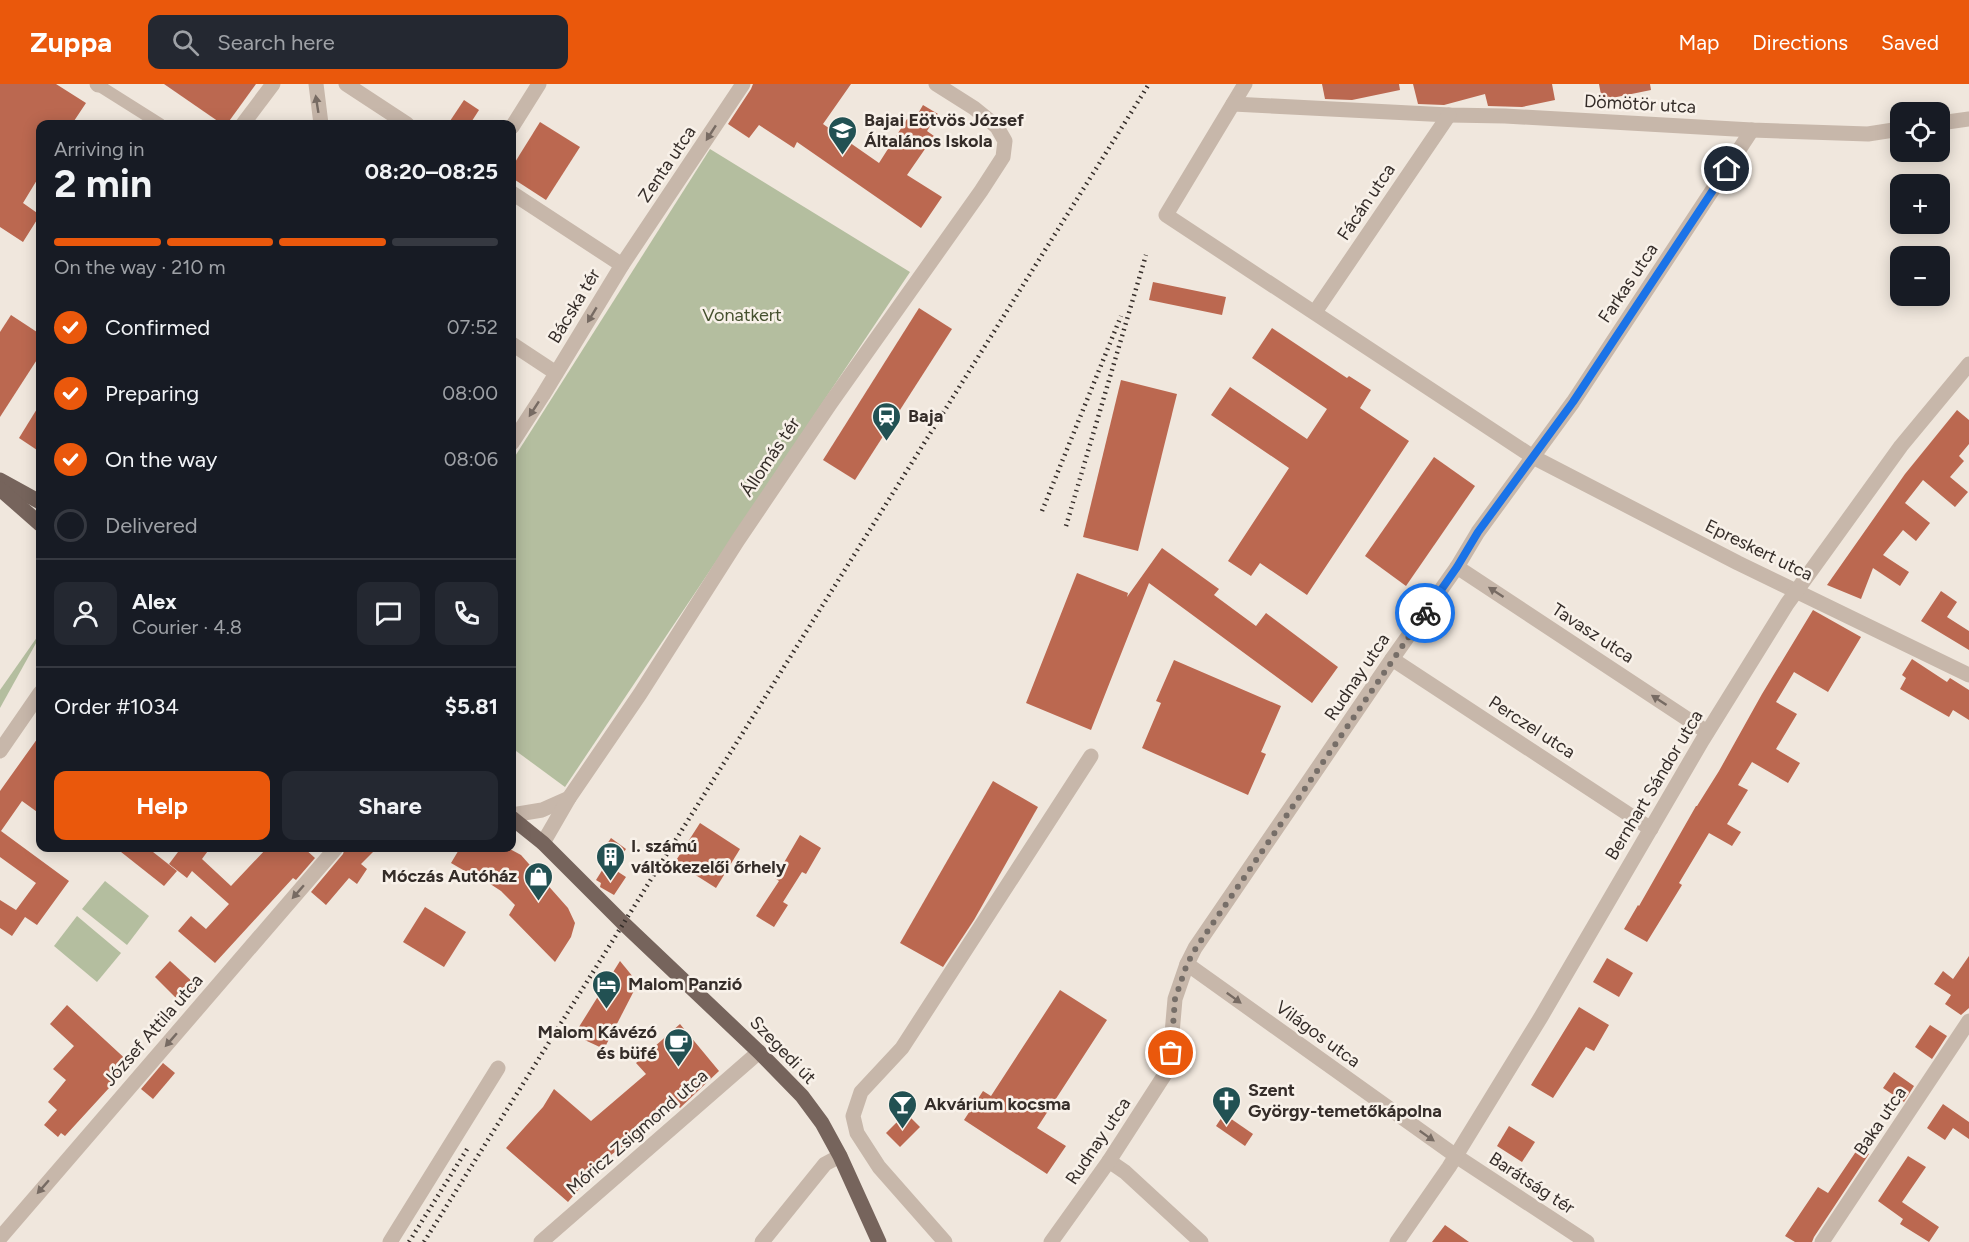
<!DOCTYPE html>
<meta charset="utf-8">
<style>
:root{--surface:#171b24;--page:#242831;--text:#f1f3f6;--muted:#9ea1a6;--line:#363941;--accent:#ea580c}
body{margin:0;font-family:Figtree,sans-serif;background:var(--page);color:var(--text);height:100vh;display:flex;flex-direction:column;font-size:22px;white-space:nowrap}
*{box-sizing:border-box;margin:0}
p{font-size:20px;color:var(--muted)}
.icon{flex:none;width:33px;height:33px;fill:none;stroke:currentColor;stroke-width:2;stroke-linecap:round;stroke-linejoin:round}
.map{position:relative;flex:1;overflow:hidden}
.side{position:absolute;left:36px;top:36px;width:480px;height:732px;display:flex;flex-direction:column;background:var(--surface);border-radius:12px;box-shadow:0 3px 15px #0003}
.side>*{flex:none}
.buttons{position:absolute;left:1890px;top:18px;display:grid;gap:12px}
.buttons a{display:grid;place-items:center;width:60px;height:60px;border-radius:12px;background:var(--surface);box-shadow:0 3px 15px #0003;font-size:30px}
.pin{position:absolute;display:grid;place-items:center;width:51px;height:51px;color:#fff;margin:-26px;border:3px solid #fff;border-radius:50%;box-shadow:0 2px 6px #0007}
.courier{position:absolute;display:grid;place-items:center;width:60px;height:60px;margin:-30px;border:4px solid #1a73e8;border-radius:50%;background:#fff;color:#222;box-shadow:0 2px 8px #0007}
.overview em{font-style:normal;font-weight:700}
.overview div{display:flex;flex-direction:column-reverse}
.overview{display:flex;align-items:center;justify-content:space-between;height:102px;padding:0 18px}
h1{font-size:39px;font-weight:700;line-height:45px}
.bar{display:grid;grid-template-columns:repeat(4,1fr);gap:9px 6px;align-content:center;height:72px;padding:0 18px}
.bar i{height:8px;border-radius:4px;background:var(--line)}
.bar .selected{background:var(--accent)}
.bar p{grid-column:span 4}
.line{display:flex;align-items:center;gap:15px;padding:0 18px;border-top:2px solid var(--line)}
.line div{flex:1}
.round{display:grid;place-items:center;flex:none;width:63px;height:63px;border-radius:12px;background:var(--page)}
ol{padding:0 18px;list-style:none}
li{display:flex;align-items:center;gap:18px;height:66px}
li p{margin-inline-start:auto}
li .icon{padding:6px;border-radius:50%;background:var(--accent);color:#fff;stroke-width:4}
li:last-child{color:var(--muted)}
li i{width:33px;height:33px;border:3px solid var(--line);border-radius:50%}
.cta{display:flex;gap:12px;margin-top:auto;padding:12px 18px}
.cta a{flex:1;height:69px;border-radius:12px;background:var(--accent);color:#fff;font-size:24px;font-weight:700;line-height:69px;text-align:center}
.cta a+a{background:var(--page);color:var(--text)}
header{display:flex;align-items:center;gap:36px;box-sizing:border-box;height:84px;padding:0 30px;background:var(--accent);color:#fff}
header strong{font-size:28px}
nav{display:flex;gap:33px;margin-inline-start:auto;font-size:21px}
.search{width:420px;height:54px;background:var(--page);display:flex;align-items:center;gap:15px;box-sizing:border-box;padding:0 21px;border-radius:12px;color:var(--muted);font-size:22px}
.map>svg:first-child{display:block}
</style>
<header>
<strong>Zuppa</strong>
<div class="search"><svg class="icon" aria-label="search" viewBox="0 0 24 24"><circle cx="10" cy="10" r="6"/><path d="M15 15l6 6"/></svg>Search here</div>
<nav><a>Map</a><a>Directions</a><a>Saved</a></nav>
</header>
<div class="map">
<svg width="1969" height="1158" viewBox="0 0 1969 1158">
<rect width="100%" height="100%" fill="#f0e7dd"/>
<g fill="#b4be9f">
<polygon points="710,65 910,188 565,703 512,664 512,377"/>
<polygon points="40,549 40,552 0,624 0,606"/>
<polygon points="105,797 149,832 127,861 82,825"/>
<polygon points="77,832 121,869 97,898 54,862"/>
</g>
<g fill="#bb6850">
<polygon points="0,0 56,0 86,19 72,40 40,40 40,91 23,119 40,131 23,158 0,143"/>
<polygon points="164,0 256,0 227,40 222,40"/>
<polygon points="753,0 851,0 823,40 879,79 907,35 913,38 923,21 938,30 927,47 934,52 907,91 942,113 921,144 797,58 794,64 759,41 749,54 728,40 751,5"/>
<polygon points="1322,0 1399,0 1400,6 1352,16 1325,15"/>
<polygon points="1413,0 1552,0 1555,16 1522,23 1488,22 1485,10 1444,21 1418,20"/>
<polygon points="1599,0 1650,0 1651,6 1602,16"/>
<polygon points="464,16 479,26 470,40 448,40"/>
<polygon points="540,38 580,63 546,116 512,94 512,83"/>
<polygon points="1153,198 1226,213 1222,231 1149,216"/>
<polygon points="919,224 952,245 855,396 823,376"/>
<polygon points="11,231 40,250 40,271 0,333 0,248"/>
<polygon points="1272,244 1347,294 1349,292 1371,306 1360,324 1409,357 1307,511 1260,479 1251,492 1228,477 1289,384 1211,331 1230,303 1307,355 1327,325 1252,274"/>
<polygon points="1121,296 1177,310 1138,467 1083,453"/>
<polygon points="40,320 40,368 19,354"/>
<polygon points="1957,326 1969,336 1969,360 1959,372 1964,377 1950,393 1968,408 1955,423 1923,396 1905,419 1930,439 1916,457 1903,446 1883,471 1909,488 1900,502 1873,484 1861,515 1827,501 1905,390"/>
<polygon points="1434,373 1475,402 1406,502 1365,472"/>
<polygon points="1162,464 1219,505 1214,511 1256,542 1266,529 1338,583 1312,619 1149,499 1091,646 1026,619 1077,489 1128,509 1127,513"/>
<polygon points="1941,507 1957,518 1947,533 1969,547 1969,566 1921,537"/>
<polygon points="1813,526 1861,553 1828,608 1794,588 1776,618 1797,630 1776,665 1800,679 1788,699 1752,678 1738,701 1748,706 1727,740 1741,748 1732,762 1709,749 1679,799 1682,801 1647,858 1624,845 1638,821 1639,822 1696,722 1697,722 1719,687 1762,610"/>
<polygon points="1912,575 1947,598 1950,594 1969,606 1969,636 1953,626 1949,633 1900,605 1906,594 1902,591"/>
<polygon points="1174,576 1281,622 1261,668 1266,670 1248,711 1142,664 1161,619 1156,617"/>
<polygon points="40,651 40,730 22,717 1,747 69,797 37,841 25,833 12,852 0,844 0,816 16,826 36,799 0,773 0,707"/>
<polygon points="993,697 1038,723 974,836 943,883 900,859"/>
<polygon points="700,739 740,765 716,804 675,778"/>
<polygon points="800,751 821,764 806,790 802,788 783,818 788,821 774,843 756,832 779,797 775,794"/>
<polygon points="611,754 626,765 616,779 601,769"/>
<polygon points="116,764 148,764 177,787 164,802"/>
<polygon points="181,764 210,764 202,775 231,802 267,764 304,764 315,774 296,796 293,794 215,879 178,847 191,832 206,845 229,820 192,787 187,794 169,780"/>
<polygon points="345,764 377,764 361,780 367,785 357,800 349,794 326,821 311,808 343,770"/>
<polygon points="460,764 508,764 521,771 568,824 575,839 571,853 555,878 509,831 515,821 501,807 472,788 470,790 451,779"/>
<polygon points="606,780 626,793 614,811 600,803 601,799 596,796"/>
<polygon points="425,823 466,848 444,883 403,858"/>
<polygon points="1969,872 1969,924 1961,931 1945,920 1951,911 1934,900 1943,887 1953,895"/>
<polygon points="1607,874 1633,889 1619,913 1593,898"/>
<polygon points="170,877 196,901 180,918 155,893"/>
<polygon points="620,877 638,899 604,965 574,951"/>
<polygon points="1060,906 1107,936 1037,1044 1066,1062 1047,1090 964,1036 983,1007 991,1012"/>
<polygon points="67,921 131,980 65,1052 61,1049 58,1053 44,1041 57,1026 48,1018 66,996 53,985 74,962 50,940"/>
<polygon points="1579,923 1609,941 1594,967 1586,963 1553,1014 1531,1001"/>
<polygon points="680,940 719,987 680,1024 678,1022 604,1076 568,1118 506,1064 543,1023 554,1005 591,1037 646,990 636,979"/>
<polygon points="1930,941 1947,952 1932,975 1915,963"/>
<polygon points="163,979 175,989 153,1015 141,1005"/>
<polygon points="1894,988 1914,1002 1904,1018 1883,1004"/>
<polygon points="1943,1020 1969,1038 1969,1055 1953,1044 1945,1056 1927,1044"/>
<polygon points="906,1029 920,1043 900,1063 886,1049"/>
<polygon points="1224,1030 1253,1050 1245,1062 1216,1042"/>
<polygon points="1509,1042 1535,1058 1522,1078 1497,1062"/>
<polygon points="1859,1063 1869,1070 1814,1153 1812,1158 1795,1158 1785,1152 1818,1103 1828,1109"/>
<polygon points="1908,1072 1926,1083 1902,1118 1939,1143 1929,1158 1900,1140 1903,1135 1878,1117"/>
<polygon points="1445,1141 1469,1158 1432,1158"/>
</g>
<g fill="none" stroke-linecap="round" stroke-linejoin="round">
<polyline stroke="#c7b7aa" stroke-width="12" points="98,1 160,40"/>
<g stroke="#c7b7aa" stroke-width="15">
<polyline points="97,0 98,1"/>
<polyline points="316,0 321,40"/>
<polyline points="346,0 407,40"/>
<polyline points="1245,0 1166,131 1533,373 1738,479 1969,591"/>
<polyline points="1233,20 1449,31 1505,32 1752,46 1868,50 1900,45"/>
<polyline points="1940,39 1969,35"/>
<polyline points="243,40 273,0"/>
<polyline points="512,43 539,0"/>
<polyline points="512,109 622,181"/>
<polyline points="1315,228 1449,31"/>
<polyline points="512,260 556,289"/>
<polyline points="512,359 543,311 622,181 743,0"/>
<polyline points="1457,483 1707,648"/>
<polyline points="1392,575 1651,745"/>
<polyline points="0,667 40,609"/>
<polyline points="512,731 542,726 569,714"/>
<polyline points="543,759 569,714 640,610 738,456 830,320 981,107 1003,73 1005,57 997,43 990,37 974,24 936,0"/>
<polyline points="1187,880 1456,1072 1587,1158"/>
<polyline points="1109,1077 1125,1088 1201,1158"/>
<polyline points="0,1154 336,764"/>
<polyline points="390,1158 498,984"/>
<polyline points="541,1158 759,968"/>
<polyline points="762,1158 825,1080 840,1072"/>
<polyline points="945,1158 879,1083 857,1049 853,1032 861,1008 902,964 1091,672"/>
<polyline points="1051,1158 1109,1077 1169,984 1175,915 1187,880 1195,864 1392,575 1457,483 1478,448 1573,318 1752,46"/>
<polyline points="1397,1158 1449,1083 1541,933 1702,657 1787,520 1901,362 1969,280"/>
<polyline points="1822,1158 1969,937"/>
</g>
<g stroke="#76645c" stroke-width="15">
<polyline points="0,396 40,418"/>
<polyline points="0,405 40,440"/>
<polyline points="512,734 543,759 623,839 759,968 802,1012 822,1039 840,1072 879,1158"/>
</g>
<g stroke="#352d29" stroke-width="4.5" stroke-dasharray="1.5 4.5" stroke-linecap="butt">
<polyline points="1042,427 1121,232"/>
<polyline points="1066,442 1146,171"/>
<polyline points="409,1158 469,1062"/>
<polyline points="424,1158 1149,0"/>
</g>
</g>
<defs><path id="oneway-solid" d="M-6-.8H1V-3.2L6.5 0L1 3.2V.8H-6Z" transform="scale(1.5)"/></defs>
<g fill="#776b63">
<use href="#oneway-solid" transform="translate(317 20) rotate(-99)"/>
<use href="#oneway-solid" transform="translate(711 49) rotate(123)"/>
<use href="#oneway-solid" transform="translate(592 231) rotate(121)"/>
<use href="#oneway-solid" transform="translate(534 325) rotate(123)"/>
<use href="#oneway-solid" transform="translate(1496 508) rotate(-147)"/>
<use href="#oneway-solid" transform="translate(1659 616) rotate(-147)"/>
<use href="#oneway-solid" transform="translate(298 808) rotate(131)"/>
<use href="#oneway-solid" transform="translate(1234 914) rotate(36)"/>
<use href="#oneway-solid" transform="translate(171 956) rotate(131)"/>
<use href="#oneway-solid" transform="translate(1427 1052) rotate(35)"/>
<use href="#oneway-solid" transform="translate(43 1103) rotate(131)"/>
</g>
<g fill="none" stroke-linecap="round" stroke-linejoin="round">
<polyline stroke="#766e68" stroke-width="6" stroke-dasharray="0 10.8" points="1171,969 1175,915 1187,880 1196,864 1425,529"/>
<polyline stroke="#1a73e8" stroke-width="8" points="1425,529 1457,483 1478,448 1573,318 1727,85"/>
</g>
<defs>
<symbol id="school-pin" viewBox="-11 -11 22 30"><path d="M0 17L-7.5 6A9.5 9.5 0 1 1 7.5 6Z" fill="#225153" stroke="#f8f1e9"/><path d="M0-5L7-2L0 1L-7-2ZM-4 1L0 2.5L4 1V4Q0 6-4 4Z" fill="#fff"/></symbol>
<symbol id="station-pin" viewBox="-11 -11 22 30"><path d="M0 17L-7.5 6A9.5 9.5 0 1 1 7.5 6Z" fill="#225153" stroke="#f8f1e9"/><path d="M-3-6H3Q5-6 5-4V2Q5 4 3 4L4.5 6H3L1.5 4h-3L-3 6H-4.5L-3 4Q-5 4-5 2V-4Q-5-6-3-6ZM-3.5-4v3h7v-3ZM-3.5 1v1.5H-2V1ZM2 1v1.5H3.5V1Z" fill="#fff"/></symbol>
<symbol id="building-pin" viewBox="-11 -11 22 30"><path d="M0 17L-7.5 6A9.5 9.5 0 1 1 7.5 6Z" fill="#225153" stroke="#f8f1e9"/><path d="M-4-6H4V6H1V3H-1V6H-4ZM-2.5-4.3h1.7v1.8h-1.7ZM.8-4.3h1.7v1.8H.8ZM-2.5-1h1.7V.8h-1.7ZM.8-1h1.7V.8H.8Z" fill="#fff"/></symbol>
<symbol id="shop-pin" viewBox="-11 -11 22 30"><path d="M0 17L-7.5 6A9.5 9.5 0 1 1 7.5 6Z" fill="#225153" stroke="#f8f1e9"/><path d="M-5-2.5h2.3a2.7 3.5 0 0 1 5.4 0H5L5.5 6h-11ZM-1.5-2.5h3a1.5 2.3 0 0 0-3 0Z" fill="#fff"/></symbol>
<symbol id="hotel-pin" viewBox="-11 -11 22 30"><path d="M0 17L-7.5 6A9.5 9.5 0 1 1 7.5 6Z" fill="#225153" stroke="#f8f1e9"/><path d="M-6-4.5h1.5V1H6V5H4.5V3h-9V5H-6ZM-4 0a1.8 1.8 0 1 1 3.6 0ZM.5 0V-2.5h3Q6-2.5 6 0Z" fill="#fff"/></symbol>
<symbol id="cafe-pin" viewBox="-11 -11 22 30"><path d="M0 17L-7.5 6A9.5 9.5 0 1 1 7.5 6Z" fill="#225153" stroke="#f8f1e9"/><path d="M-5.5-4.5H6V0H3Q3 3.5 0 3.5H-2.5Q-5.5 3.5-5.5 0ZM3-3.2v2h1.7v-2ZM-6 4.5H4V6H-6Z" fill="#fff"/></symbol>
<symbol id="church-pin" viewBox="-11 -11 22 30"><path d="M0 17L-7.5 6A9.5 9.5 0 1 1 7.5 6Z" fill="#225153" stroke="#f8f1e9"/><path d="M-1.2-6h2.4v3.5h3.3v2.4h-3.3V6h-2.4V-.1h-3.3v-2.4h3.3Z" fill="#fff"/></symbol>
<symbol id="bar-pin" viewBox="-11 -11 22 30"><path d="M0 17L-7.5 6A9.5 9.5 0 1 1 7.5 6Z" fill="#225153" stroke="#f8f1e9"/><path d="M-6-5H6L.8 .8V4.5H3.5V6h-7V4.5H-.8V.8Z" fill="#fff"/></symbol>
</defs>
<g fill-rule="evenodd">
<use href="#school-pin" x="826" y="30" width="33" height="45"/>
<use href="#station-pin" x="870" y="316" width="33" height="45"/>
<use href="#building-pin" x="594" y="756" width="33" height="45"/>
<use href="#shop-pin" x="522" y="776" width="33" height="45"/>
<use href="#hotel-pin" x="590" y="884" width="33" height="45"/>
<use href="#cafe-pin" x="662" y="942" width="33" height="45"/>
<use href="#church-pin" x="1210" y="1000" width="33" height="45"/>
<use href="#bar-pin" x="886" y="1004" width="33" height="45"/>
</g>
<g text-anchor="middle" stroke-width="5" stroke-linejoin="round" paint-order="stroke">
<g font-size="18" fill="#352d29" stroke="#f8f1e9">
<text transform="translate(1640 20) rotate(3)" y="6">Dömötör utca</text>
<text transform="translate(667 80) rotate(-56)" y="6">Zenta utca</text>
<text transform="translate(1366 118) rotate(-56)" y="6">Fácán utca</text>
<text transform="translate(1628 199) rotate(-56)" y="6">Farkas utca</text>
<text transform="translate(574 222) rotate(-59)" y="6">Bácska tér</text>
<text transform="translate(770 373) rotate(-56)" y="6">Állomás tér</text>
<text transform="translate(1759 466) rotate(26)" y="6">Epreskert utca</text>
<text transform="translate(1593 549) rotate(33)" y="6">Tavasz utca</text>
<text transform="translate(1357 593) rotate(-56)" y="6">Rudnay utca</text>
<text transform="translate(1532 643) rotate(33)" y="6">Perczel utca</text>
<text transform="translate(1654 701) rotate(-59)" y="6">Bernhart Sándor utca</text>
<text transform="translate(153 946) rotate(-49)" y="6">József Attila utca</text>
<text transform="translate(1318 950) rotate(36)" y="6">Világos utca</text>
<text transform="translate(783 966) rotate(46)" y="6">Szegedi út</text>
<text transform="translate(1880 1037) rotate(-56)" y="6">Baka utca</text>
<text transform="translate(637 1048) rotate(-41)" y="6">Móricz Zsigmond utca</text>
<text transform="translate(1098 1057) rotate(-56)" y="6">Rudnay utca</text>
<text transform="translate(1532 1099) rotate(33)" y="6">Barátság tér</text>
</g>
<g font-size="18" font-weight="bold" fill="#352d29" stroke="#f8f1e9" text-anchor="start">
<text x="864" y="42">Bajai Eötvös József<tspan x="864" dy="21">Általános Iskola</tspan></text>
<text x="908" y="338">Baja</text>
<text x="631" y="768">I. számú<tspan x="631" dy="21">váltókezelői őrhely</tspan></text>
<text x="517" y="798" text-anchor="end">Móczás Autóház</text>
<text x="628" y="906">Malom Panzió</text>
<text x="657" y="954" text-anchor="end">Malom Kávézó<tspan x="657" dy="21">és büfé</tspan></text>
<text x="1248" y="1012">Szent<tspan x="1248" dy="21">György-temetőkápolna</tspan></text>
<text x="924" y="1026">Akvárium kocsma</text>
</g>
<g font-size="18" fill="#46512f" stroke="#f8f1e9">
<text x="742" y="237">Vonatkert</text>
</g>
</g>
</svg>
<div class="buttons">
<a><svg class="icon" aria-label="locate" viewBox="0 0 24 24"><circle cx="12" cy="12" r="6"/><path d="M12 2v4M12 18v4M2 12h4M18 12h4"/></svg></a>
<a>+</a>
<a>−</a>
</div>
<div class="pin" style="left:1171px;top:969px;background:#ea580c"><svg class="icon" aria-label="bag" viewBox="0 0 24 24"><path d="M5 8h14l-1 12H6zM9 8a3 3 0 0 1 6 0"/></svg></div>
<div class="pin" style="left:1727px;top:85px;background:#1f2937"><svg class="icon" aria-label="home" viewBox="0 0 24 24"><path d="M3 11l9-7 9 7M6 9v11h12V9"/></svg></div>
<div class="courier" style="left:1425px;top:529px"><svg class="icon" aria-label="bike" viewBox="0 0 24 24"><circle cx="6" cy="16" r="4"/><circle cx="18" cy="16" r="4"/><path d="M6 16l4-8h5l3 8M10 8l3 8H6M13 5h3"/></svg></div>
<section class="side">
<div class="overview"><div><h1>2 min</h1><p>Arriving in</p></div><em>08:20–08:25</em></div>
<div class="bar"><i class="selected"></i><i class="selected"></i><i class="selected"></i><i></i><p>On the way · 210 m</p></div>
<ol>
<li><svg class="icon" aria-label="check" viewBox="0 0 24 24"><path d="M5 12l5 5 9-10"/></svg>Confirmed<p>07:52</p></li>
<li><svg class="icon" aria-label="check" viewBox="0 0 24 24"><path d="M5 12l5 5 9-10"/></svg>Preparing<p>08:00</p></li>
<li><svg class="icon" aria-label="check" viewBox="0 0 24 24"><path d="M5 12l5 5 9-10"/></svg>On the way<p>08:06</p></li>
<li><i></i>Delivered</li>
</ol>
<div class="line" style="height:108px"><a class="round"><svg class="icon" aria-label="person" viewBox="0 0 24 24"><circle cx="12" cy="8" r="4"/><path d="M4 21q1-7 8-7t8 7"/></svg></a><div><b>Alex</b><p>Courier · 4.8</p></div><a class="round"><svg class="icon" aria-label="chat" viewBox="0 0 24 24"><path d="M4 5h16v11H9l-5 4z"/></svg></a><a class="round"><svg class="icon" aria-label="phone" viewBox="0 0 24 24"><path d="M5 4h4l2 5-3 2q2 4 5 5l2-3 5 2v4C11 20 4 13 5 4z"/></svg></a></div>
<div class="line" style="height:78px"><div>Order #1034</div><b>$5.81</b></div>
<div class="cta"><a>Help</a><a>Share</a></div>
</section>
</div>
